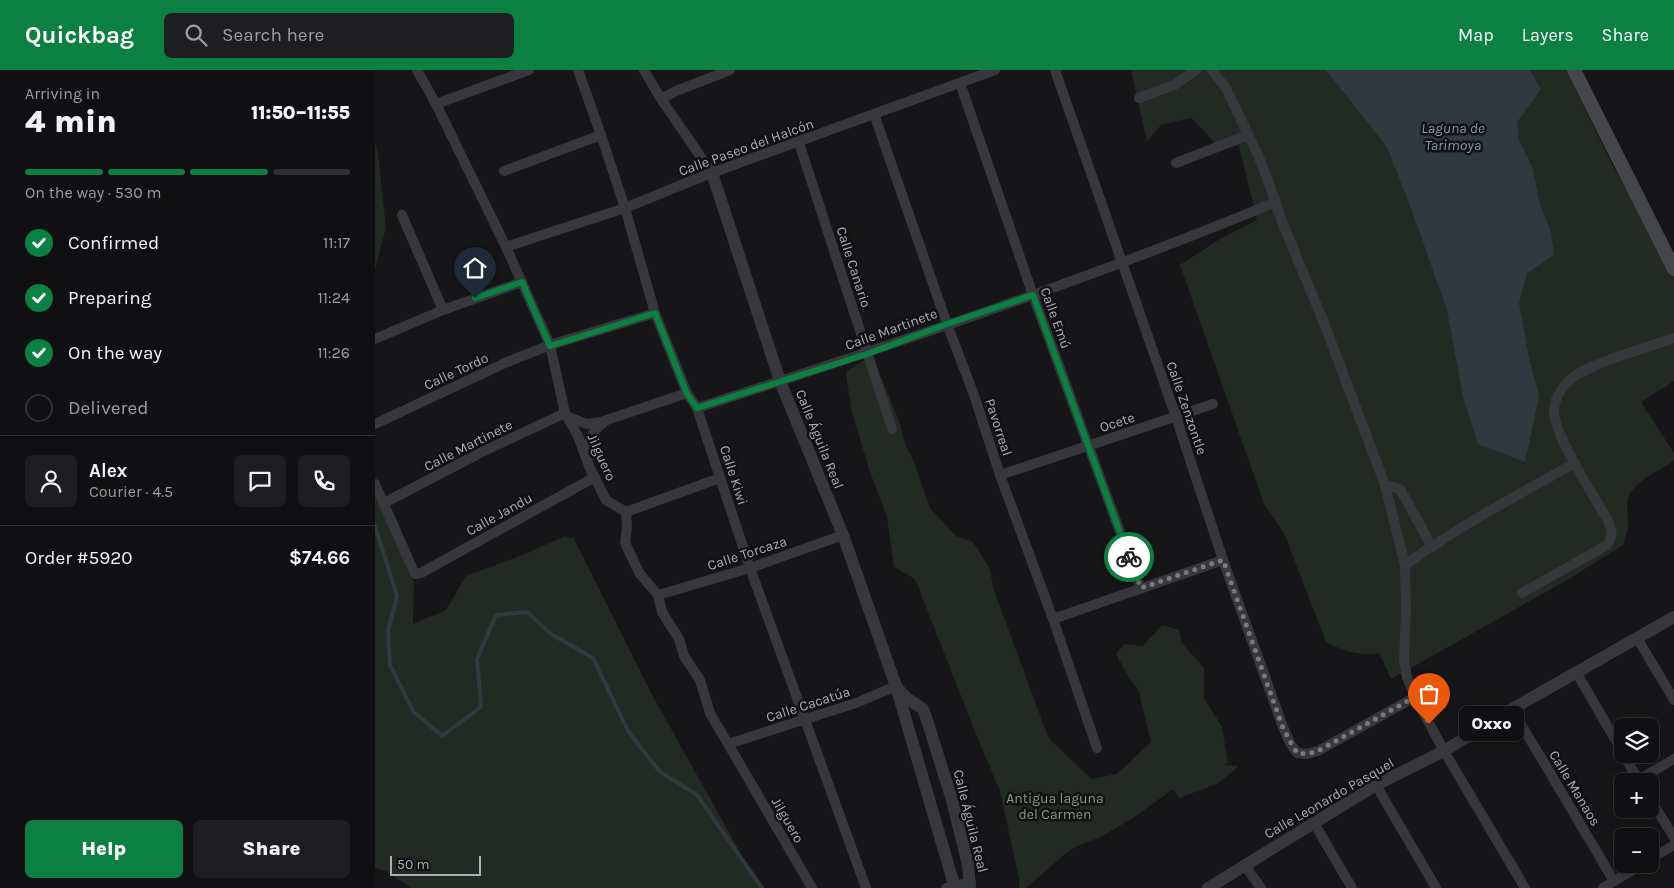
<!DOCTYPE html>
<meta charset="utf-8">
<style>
:root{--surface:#101012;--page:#1e1e20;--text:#f1f3f6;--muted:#9c9d9f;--line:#303032;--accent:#0b8043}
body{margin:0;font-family:Karla,sans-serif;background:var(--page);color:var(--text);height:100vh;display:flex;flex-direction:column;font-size:19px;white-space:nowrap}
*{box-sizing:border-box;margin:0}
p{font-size:16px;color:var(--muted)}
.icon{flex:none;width:28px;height:28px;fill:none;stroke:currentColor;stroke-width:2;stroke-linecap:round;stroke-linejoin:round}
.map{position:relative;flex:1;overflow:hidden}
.details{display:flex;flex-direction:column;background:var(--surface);width:375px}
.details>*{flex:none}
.controls{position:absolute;left:1239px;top:648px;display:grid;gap:10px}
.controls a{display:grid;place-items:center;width:45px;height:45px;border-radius:8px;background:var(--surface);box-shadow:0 2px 12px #0003,0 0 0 1px var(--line);font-size:25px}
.scale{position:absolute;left:15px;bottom:12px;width:91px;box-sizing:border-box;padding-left:5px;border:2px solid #aaaeb6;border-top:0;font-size:14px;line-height:18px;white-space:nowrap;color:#aaaeb6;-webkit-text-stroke:4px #111113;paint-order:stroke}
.pin{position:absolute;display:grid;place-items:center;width:42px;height:42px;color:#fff;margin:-51px -21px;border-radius:50% 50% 50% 0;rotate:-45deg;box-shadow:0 0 5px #0007}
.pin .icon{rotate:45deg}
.courier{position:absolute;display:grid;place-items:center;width:50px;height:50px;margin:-25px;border:4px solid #0b8043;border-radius:50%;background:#fff;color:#222;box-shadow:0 1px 6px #0007}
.bubble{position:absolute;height:35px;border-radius:8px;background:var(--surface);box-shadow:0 2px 12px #0003,0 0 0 1px var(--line);font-size:16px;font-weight:800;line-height:35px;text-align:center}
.headline em{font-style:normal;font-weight:800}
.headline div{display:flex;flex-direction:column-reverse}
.headline{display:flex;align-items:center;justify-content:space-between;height:85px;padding:0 25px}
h1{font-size:32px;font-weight:800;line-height:38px}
.bar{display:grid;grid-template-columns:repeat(4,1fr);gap:8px 5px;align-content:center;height:60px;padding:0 25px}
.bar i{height:6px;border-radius:4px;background:var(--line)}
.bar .current{background:var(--accent)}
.bar p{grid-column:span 4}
.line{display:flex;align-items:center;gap:12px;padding:0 25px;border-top:1px solid var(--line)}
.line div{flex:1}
.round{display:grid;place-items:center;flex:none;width:52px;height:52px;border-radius:8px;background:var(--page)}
ol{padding:0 25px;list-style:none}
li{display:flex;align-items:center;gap:15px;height:55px}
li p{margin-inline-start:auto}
li .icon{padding:5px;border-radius:50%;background:var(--accent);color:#fff;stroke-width:4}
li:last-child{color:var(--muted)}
li i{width:28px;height:28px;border:2px solid var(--line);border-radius:50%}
.primary-button{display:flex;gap:10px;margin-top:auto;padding:10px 25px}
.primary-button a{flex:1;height:58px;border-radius:8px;background:var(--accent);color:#fff;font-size:20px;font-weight:800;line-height:58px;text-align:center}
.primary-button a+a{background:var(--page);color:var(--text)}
header{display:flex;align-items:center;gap:30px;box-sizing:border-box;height:70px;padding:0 25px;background:var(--accent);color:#fff}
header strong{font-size:24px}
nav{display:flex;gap:28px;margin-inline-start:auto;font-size:18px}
.search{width:350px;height:45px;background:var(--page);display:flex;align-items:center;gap:12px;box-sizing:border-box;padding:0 18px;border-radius:8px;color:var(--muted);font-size:19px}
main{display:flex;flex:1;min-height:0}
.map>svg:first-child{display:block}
</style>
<header>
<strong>Quickbag</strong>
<div class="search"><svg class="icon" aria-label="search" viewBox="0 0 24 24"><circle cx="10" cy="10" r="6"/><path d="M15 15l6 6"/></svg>Search here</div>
<nav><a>Map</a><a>Layers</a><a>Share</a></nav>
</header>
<main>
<section class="details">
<div class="headline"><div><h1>4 min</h1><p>Arriving in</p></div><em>11:50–11:55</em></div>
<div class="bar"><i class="current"></i><i class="current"></i><i class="current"></i><i></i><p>On the way · 530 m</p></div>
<ol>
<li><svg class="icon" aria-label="check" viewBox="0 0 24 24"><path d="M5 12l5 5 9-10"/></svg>Confirmed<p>11:17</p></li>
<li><svg class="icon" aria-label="check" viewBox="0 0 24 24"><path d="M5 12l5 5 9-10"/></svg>Preparing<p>11:24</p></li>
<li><svg class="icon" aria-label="check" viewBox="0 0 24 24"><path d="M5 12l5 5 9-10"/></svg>On the way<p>11:26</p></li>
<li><i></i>Delivered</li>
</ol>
<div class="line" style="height:90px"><a class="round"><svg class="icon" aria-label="person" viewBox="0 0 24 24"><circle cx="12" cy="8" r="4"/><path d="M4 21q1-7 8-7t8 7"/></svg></a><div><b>Alex</b><p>Courier · 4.5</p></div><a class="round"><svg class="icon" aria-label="chat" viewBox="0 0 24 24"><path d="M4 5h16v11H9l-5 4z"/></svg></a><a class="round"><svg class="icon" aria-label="phone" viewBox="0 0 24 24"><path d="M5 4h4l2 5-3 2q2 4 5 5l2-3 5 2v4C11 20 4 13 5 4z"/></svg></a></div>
<div class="line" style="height:65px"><div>Order #5920</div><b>$74.66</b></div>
<div class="primary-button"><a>Help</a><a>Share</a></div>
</section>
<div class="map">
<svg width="1299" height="818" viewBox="0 0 1299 818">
<rect width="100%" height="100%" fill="#161618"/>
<g fill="#232a23">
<path d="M756,0H1150L1166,19L1155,0H1191L1238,96L1299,203V311L1266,332L1299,383V390C1283,403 1253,412 1252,435C1252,443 1254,452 1253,459C1252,464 1249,470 1248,475L1194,509L1016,609L1004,583C981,586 970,581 951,572L909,463L889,434L805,195L845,169L882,150L864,76L841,74L816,48L786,55L772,72Z"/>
<polygon points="0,73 3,83 11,158 0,199"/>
<polygon points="489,290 507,309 525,354 531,377 538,389 555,438 581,466 598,472 615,499 618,518 672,664 676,670 716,709 742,704 776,672 763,619 755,610 741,584 749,574 768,576 787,555 804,560 807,573 829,598 829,628 847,657 853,693 849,695 864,696 842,714 804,728 798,719 758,748 727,766 696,779 651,818 644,818 644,809 625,721 603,669 540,509 519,497 512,447 495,402 476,339 471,302"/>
<polygon points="0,424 39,513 38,554 71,540 91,506 145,486 191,466 193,469 198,467 275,621 385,818 37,818 11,801 0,798"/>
</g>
<polygon fill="#31393f" points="951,0 1155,0 1166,19 1142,52 1144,70 1158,99 1164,131 1176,163 1179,185 1152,203 1144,233 1154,288 1164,326 1150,392 1103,374 1088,326 1072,240 1036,138 1012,77"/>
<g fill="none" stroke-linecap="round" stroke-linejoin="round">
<polyline stroke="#31393f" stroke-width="4" points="0,456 22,526 13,561 15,595 38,641 67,666 106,637 102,589 121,545 152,542 176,564 218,588 253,661 285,702 322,725 387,818"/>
<g stroke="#37383c" stroke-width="10">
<polyline points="42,0 61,34 131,177 175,275 190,343 203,366 214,396 231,430 251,442 252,456 250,473 265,504 283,525 287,542 304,569 309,586 325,610 335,643 437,818"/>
<polyline points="203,0 226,65 250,138 280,243 312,323 322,338 375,498 491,818"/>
<polyline points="269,0 286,29 337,103"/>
<polyline points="680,0 801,347 848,490 908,657 915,673 922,683 932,684 943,681 1040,627"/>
<polyline points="837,0 852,20 886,92 910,159 949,253 1010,415 1030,495 1031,541 1029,590 1032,607 1040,627 1069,681 1150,818"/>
<polyline points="585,13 658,225 766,519"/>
<polyline points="764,28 799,15 821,0"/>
<polyline points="286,29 301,21 355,0"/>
<polyline points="61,34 154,0"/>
<polyline points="499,44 572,254 599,325 625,405 678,549 722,678"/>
<polyline points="424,73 517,359"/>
<polyline points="801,93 873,65"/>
<polyline points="129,101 226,65"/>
<polyline points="27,145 68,240"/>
<polyline points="131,177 250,138 331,105 620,0"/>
<polyline points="0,269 68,240 147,212"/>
<path d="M322,338C517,275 712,210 901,132"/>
<polyline points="193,347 212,354 226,352 312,323"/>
<polyline points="0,354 132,292 175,275 280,243"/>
<path d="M213,388C212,374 216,361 228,353"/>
<polyline points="625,405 838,334"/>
<polyline points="0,414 40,504 46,503 220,407"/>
<polyline points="1010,415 1025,419 1057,477"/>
<polyline points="9,433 107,382 190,343"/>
<polyline points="251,442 345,408"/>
<path d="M1030,495C1083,457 1142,425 1200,393"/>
<path d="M1147,523L1232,475C1239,465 1237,460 1232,449C1220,428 1178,363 1179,341C1179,326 1191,311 1203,304C1232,288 1268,279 1299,268"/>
<polyline points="283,525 375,498 468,465"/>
<polyline points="678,549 848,490"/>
<polyline points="1262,568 1299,630"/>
<polyline points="1201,602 1248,683"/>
<polyline points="1137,639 1239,811"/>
<polyline points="353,674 481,633 521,616"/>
<polyline points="1248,684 1264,711"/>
<polyline points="1263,710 1299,689"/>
<polyline points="1001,715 1061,818"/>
<polyline points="1275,729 1299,767"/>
<polyline points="939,753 977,818"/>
<polyline points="1275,789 1299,775"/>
<polyline points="870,796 886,818"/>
<polyline points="571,818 596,812"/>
<polyline points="1228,818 1267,794"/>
</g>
<g stroke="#37383c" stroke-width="12">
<polyline points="337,103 405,311 468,465 521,616 580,818"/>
<polyline points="522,618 533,629 548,639 552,650 577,730 593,795 595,818"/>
<polyline points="833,818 1001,715 1069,681 1137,639 1299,547"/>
</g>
<polyline stroke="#46474c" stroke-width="14" points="1199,0 1299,199"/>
</g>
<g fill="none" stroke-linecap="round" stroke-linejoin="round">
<polyline stroke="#76797f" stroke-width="5" stroke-dasharray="0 9" points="754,487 766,518 848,490 908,658 916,673 922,683 932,684 943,681 1040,627 1054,654"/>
<polyline stroke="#0b8043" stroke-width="6" points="100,228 147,212 175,276 280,243 312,324 322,338 492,284 572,254 658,225 754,487"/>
</g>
<g text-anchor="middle" stroke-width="5" stroke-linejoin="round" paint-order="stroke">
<g font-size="14" fill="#aaaeb6" stroke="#111113">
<text transform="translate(371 77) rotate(-20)" y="5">Calle Paseo del Halcón</text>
<text transform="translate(479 197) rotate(72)" y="5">Calle Canario</text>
<text transform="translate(681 248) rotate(70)" y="5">Calle Emú</text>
<text transform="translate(516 259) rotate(-20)" y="5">Calle Martinete</text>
<text transform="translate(81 301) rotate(-25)" y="5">Calle Tordo</text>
<text transform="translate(812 338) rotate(71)" y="5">Calle Zenzontle</text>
<text transform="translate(742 352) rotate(-18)" y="5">Ocete</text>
<text transform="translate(624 357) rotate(72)" y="5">Pavorreal</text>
<text transform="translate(445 369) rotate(68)" y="5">Calle Águila Real</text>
<text transform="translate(93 375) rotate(-27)" y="5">Calle Martinete</text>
<text transform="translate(227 387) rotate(66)" y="5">Jilguero</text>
<text transform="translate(359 405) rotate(72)" y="5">Calle Kiwi</text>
<text transform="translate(124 444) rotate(-29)" y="5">Calle Jandu</text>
<text transform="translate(372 483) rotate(-18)" y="5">Calle Torcaza</text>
<text transform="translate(433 634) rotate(-18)" y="5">Calle Cacatúa</text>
<text transform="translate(1200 718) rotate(59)" y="5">Calle Manaos</text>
<text transform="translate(954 728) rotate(-30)" y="5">Calle Leonardo Pasquel</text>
<text transform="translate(413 750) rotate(60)" y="5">Jilguero</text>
<text transform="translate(596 751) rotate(76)" y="5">Calle Águila Real</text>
</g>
<g font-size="14" fill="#839f84" stroke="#111113">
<text x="680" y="733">Antigua laguna<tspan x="680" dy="16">del Carmen</tspan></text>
</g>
<g font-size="15" font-style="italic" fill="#859bad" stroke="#111113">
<text x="1078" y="63">Laguna de<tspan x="1078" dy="17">Tarimoya</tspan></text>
</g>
</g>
</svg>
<div class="controls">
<a><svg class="icon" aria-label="layers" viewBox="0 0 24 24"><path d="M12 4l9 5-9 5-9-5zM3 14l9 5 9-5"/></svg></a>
<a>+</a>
<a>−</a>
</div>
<div class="scale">50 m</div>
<div class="pin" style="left:1054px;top:654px;background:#ea580c"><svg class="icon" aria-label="bag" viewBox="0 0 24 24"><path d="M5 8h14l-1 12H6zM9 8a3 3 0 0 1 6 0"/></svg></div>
<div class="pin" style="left:100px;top:228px;background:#1f2937"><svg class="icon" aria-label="home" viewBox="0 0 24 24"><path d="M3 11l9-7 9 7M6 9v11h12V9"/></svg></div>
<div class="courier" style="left:754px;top:487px"><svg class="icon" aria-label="bike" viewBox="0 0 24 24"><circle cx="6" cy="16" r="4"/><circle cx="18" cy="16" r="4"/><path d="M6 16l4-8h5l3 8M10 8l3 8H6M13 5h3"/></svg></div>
<div class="bubble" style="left:1084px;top:636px;width:65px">Oxxo</div>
</div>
</main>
